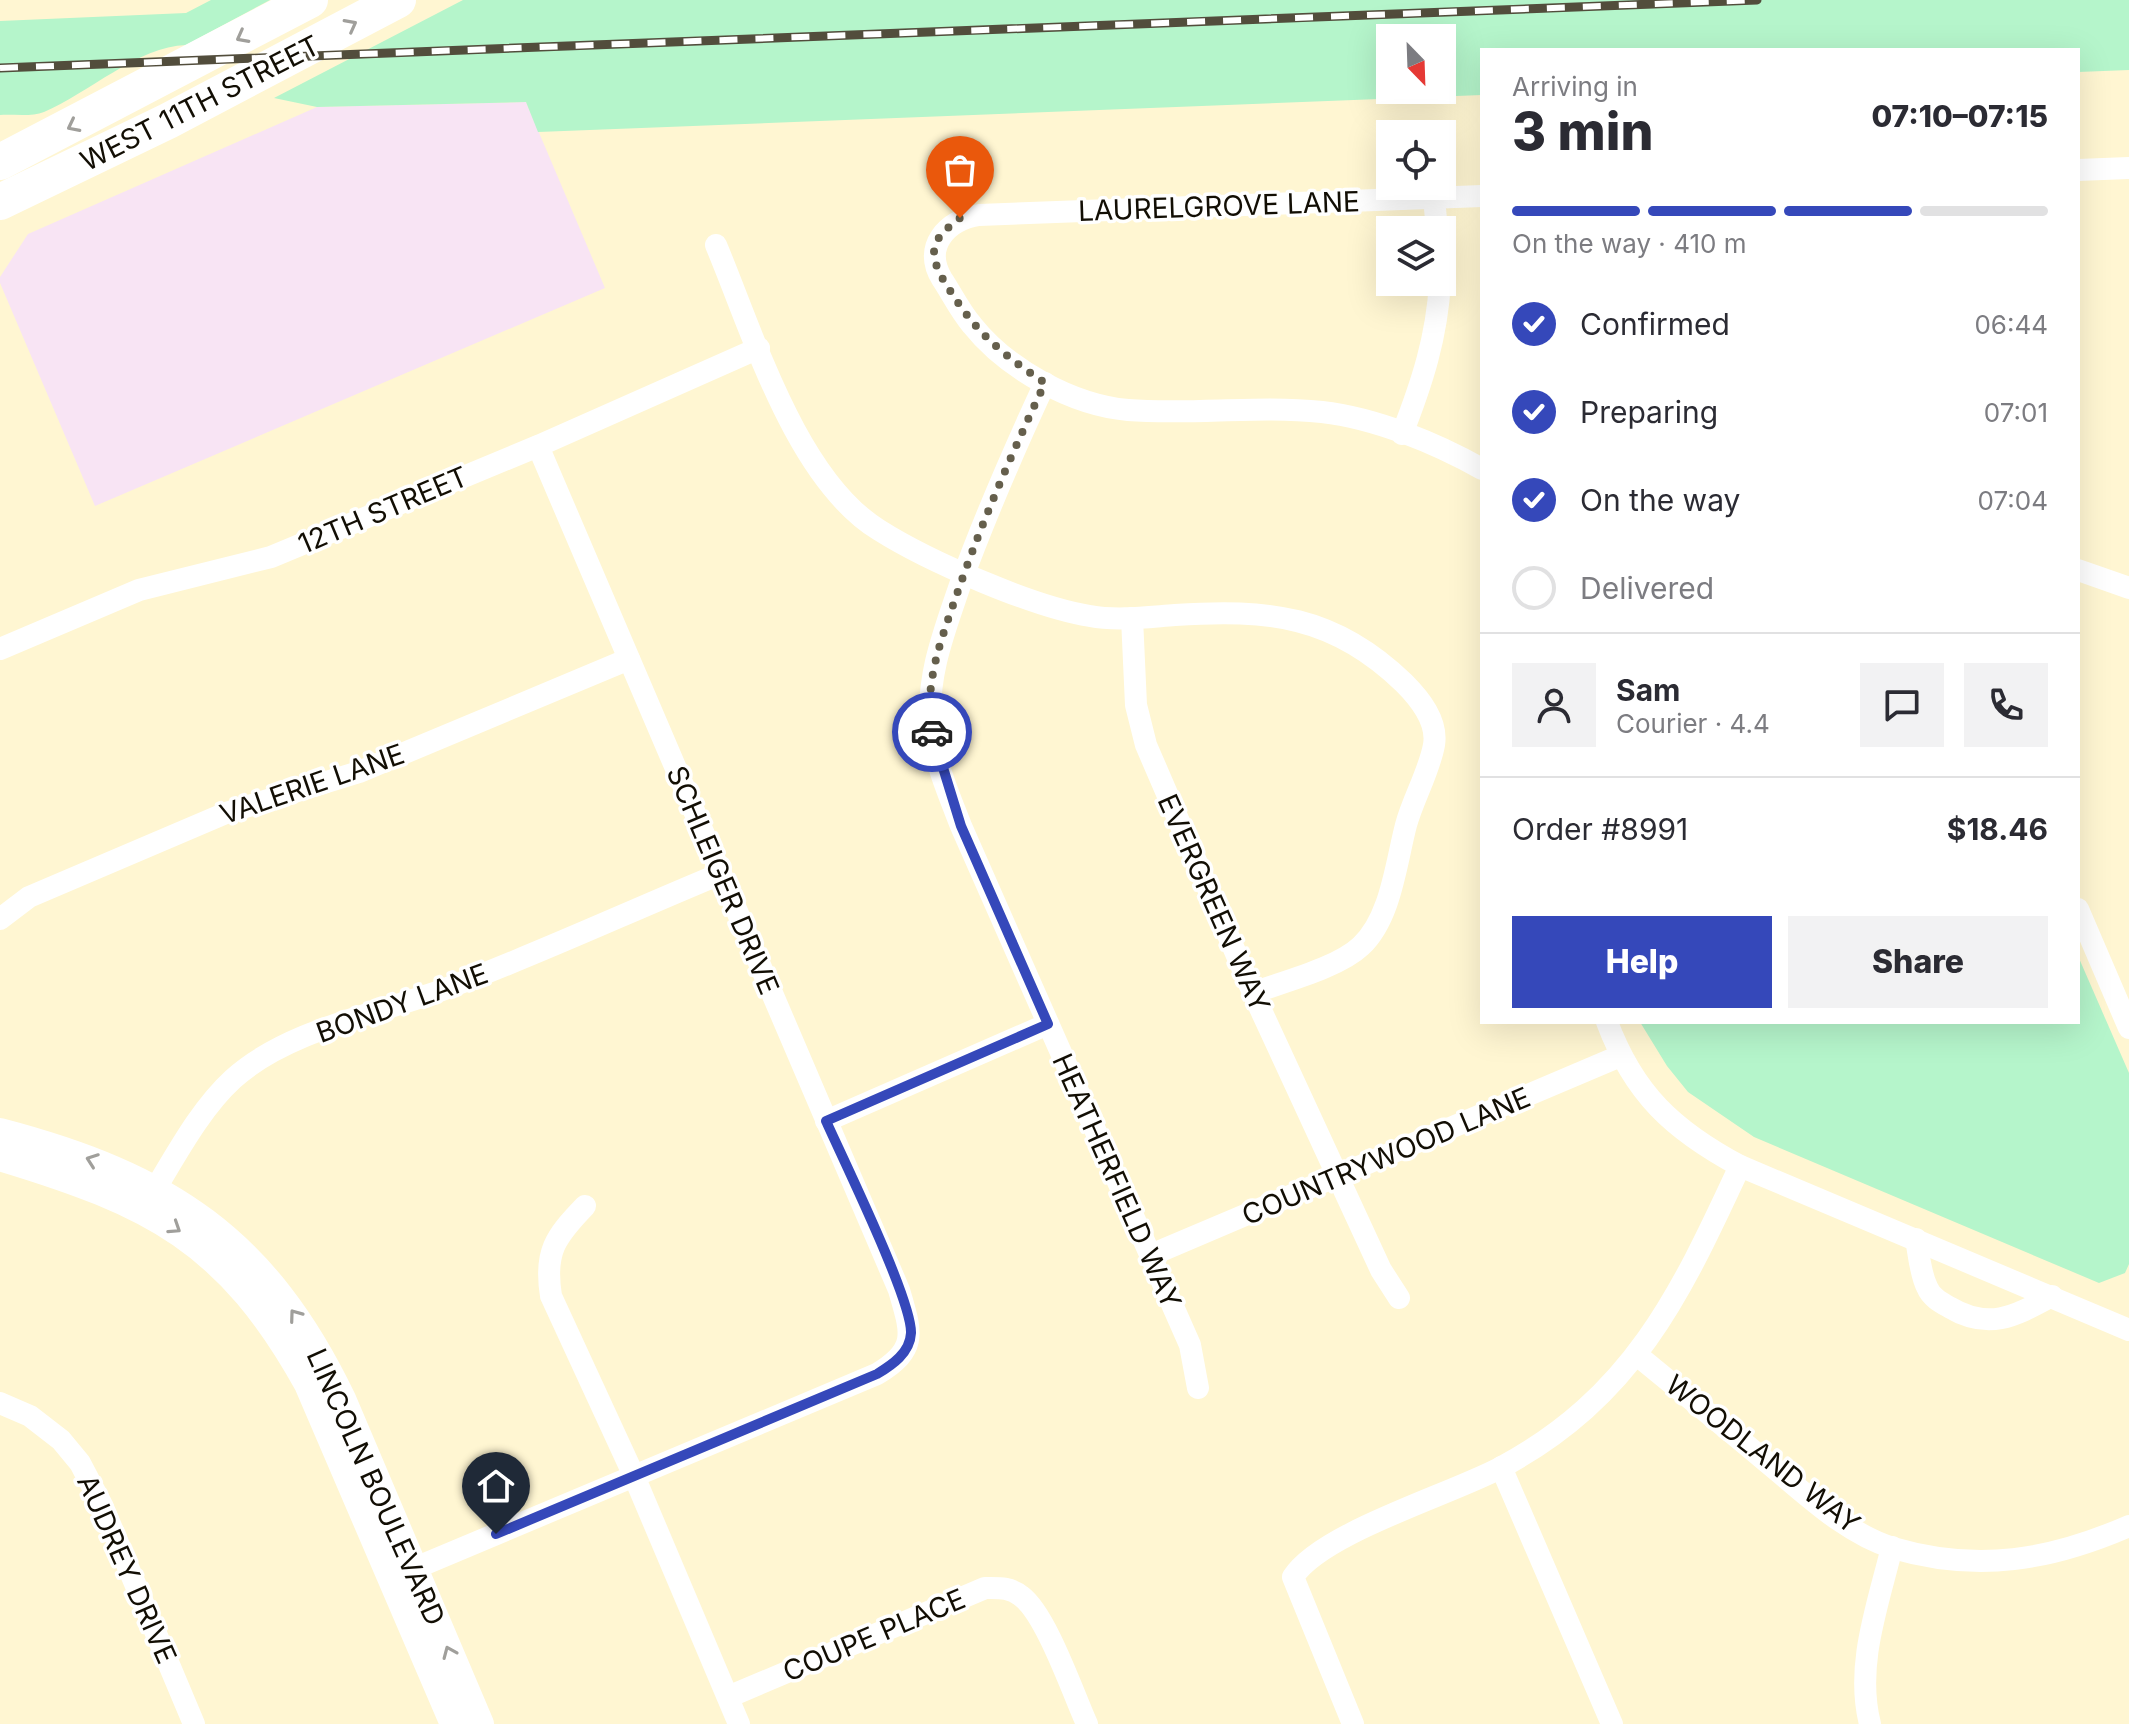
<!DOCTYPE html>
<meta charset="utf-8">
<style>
:root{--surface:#fff;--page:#f2f2f3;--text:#2b2b33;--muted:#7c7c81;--line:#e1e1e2;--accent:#3548ba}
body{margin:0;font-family:Inter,sans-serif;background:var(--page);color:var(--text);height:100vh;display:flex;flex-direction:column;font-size:30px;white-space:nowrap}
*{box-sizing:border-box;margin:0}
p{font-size:26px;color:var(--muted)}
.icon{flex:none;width:44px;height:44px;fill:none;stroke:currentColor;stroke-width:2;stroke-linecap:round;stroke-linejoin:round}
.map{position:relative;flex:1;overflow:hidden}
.panel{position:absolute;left:1480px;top:48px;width:600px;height:976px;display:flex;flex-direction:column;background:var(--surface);border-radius:0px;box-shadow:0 8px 32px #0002}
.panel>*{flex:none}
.needle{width:52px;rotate:157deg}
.controls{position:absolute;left:1376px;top:24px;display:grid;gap:16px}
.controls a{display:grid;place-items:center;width:80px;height:80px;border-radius:0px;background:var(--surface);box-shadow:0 8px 32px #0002;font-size:40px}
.pin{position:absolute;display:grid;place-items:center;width:68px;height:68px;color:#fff;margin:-82px -34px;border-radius:50% 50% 50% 0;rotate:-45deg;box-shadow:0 0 8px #0007}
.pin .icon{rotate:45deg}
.courier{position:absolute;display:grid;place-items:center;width:80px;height:80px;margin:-40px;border:6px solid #3548ba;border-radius:50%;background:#fff;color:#222;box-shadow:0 2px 10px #0007}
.head em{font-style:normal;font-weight:800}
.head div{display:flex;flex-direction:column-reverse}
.head{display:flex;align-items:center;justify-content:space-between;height:136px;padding:0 32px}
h1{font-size:52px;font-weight:800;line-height:60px}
.bar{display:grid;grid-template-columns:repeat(4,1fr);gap:12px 8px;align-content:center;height:96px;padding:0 32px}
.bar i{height:10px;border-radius:6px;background:var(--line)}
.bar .on{background:var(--accent)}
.bar p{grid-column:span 4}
.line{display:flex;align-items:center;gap:20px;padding:0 32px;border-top:2px solid var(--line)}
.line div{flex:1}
.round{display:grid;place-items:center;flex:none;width:84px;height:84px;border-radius:0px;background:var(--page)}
ol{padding:0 32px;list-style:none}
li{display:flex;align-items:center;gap:24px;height:88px}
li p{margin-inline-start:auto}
li .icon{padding:8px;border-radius:50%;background:var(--accent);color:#fff;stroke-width:4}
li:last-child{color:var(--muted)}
li i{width:44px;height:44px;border:4px solid var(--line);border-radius:50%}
.button{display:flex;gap:16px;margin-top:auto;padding:16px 32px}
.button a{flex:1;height:92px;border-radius:0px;background:var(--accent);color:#fff;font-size:32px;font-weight:800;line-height:92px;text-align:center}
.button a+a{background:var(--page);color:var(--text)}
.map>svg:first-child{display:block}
</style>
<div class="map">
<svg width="2129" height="1724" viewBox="0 0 2129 1724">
<rect width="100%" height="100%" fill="#fff6d2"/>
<polygon fill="#f8e4f4" points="526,102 605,288 95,506 0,283 0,277 28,234 317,107"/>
<g fill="#b5f5cb" fill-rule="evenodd">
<path d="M211,0H270L186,45C139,46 87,94 44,112C32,117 13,114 0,115V21L186,13Z"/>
<path d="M463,0H2129V70L2078,72V50H1482V95L538,132L526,102L317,107L274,98ZM1442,38V90H1390V38Z"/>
<polygon points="2078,956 2129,1073 2129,1264 2125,1273 2099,1283 1754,1137 1688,1092 1667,1066 1640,1022 2078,1022"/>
</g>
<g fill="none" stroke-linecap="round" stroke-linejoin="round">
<g stroke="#fff" stroke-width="22">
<polyline points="2078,170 2129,168"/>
<path d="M1482,196L979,215C947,220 922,247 942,279C952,294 960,311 972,325C1007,369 1072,405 1128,410C1193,415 1258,405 1322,412C1375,418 1436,443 1482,469"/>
<polyline points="1434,198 1437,230"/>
<path d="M716,245C753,333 796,479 879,530C928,561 1033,607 1090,616C1117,621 1147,617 1175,615C1268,609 1334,615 1404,683C1420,699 1438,721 1434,745C1429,772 1413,799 1406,825C1396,863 1391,918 1361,946C1338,968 1282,982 1253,993"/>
<path d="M1045,383C1014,450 985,516 960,585C944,632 926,677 931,727C934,761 949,795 961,826L1190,1345L1198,1388"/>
<path d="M1402,434C1422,383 1437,337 1440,282"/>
<polyline points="2078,570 2129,588"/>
<polyline points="1132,618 1136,705 1146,745 1253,993 1381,1270 1399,1298"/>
<polyline points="0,649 139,590 271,557 538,446 759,348"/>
<polyline points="2078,909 2129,1028"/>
<polyline points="0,919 29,897 226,813 359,772 629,659"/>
<path d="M1607,1022C1634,1094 1673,1130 1740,1166L2129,1330"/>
<polyline points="826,1121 1048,1024"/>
<path d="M146,1204C172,1163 197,1112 233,1079C287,1030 378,1014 445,989C538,954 628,912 720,874"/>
<path d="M585,1206C555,1237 544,1252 551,1296L634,1476L739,1724"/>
<path d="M1916,1239C1919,1254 1920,1273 1927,1287C1931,1297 1940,1302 1949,1307C1989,1331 2015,1316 2052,1296"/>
<polyline points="1151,1255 1620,1056"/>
<path d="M1637,1355C1681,1391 1725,1427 1768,1463C1806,1494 1845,1533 1893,1548C1978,1573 2051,1560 2129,1526"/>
<polyline points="0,1403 30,1416 61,1440 80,1463 102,1505 194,1724"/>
<polyline points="1501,1467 1612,1724"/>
<path d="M401,1574L877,1374C919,1349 911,1332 899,1290L538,446"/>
<path d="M728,1697L985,1588C999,1588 1010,1587 1021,1596C1046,1614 1073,1693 1087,1724"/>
<path d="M1353,1724L1293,1577C1321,1533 1449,1495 1500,1468C1633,1397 1680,1295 1740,1166"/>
<path d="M1870,1724C1855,1665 1878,1605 1892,1547"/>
</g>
<g stroke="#fff" stroke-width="28">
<path d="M0,1132C168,1176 265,1239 342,1399L480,1724"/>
<path d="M0,1157C152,1203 228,1240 308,1384L454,1724"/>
</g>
<g stroke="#fff" stroke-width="36">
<polyline points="0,162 310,0"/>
<polyline points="0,202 168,121 398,0"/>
</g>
<defs>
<polyline id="rail" points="0,68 1757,0"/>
</defs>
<use href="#rail" stroke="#524d3c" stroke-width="9"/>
<use href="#rail" stroke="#fff" stroke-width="6" stroke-dasharray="18" stroke-linecap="butt"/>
</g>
<defs><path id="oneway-chevron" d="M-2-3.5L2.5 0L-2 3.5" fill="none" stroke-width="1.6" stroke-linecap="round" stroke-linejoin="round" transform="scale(2)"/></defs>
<g stroke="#a09f9b">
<use href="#oneway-chevron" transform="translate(351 25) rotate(-28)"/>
<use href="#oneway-chevron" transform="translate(242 37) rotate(152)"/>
<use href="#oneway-chevron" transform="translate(73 126) rotate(153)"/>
<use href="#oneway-chevron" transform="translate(92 1160) rotate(-160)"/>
<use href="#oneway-chevron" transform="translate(175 1228) rotate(33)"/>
<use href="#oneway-chevron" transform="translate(295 1315) rotate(-126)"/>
<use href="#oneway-chevron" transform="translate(449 1652) rotate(-113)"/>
</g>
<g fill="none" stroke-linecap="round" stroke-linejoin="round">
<path stroke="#655f4c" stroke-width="8" stroke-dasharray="0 14.4" d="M932,732C923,682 943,635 959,588C984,517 1013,451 1045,383C1004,355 978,335 951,292C944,281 934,267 934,252C935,236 949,227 960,218"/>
<path stroke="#3548ba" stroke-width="10" d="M496,1534L877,1374C892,1365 910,1353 911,1333C912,1300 843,1159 826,1121L1048,1024L961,826L932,732"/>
</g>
<g text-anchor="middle" stroke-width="7" stroke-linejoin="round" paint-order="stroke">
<g font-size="28" fill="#120e04" stroke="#fff">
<text transform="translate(200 103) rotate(-27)" y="10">WEST 11TH STREET</text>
<text transform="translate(1219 206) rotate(-2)" y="10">LAURELGROVE LANE</text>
<text transform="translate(383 510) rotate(-23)" y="10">12TH STREET</text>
<text transform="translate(312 784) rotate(-19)" y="10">VALERIE LANE</text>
<text transform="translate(723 880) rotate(67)" y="10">SCHLEIGER DRIVE</text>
<text transform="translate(1214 903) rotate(66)" y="10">EVERGREEN WAY</text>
<text transform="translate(402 1003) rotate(-20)" y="10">BONDY LANE</text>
<text transform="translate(1386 1156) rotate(-23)" y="10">COUNTRYWOOD LANE</text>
<text transform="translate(1117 1181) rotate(66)" y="10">HEATHERFIELD WAY</text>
<text transform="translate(1763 1454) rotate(38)" y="10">WOODLAND WAY</text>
<text transform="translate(376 1487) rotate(66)" y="10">LINCOLN BOULEVARD</text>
<text transform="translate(127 1569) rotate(66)" y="10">AUDREY DRIVE</text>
<text transform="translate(874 1635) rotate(-23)" y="10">COUPE PLACE</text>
</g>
</g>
</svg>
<div class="controls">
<a><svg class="needle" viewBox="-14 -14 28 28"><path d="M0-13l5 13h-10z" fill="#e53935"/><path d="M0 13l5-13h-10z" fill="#7c7c81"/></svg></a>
<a><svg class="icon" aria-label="locate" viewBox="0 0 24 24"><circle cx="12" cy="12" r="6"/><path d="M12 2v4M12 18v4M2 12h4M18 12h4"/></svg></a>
<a><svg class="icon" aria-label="layers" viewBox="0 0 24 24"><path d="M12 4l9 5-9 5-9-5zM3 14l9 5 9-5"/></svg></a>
</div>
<div class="pin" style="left:960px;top:218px;background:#ea580c"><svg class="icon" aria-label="bag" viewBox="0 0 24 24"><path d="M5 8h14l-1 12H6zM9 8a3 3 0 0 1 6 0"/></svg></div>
<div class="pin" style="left:496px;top:1534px;background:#1f2937"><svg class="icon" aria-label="home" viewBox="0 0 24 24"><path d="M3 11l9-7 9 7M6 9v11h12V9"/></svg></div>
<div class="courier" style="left:932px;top:732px"><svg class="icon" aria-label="car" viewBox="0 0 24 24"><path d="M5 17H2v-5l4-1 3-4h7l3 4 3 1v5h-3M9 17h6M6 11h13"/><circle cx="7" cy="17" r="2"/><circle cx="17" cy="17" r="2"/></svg></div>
<section class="panel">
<div class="head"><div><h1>3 min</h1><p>Arriving in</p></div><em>07:10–07:15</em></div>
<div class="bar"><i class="on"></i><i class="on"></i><i class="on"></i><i></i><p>On the way · 410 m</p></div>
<ol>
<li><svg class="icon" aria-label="check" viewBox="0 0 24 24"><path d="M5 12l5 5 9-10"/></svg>Confirmed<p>06:44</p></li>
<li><svg class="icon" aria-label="check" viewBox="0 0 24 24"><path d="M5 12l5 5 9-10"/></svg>Preparing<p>07:01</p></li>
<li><svg class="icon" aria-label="check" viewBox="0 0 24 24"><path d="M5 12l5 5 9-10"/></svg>On the way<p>07:04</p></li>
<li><i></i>Delivered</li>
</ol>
<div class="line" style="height:144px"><a class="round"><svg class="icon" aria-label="person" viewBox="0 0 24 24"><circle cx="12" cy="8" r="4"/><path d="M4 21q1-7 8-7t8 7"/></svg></a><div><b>Sam</b><p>Courier · 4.4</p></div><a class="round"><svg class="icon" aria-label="chat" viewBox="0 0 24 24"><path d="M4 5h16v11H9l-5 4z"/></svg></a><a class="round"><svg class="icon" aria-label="phone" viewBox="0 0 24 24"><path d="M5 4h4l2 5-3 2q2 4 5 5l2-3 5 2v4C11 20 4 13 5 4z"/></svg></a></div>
<div class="line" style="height:104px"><div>Order #8991</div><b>$18.46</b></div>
<div class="button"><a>Help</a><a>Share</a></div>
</section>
</div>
